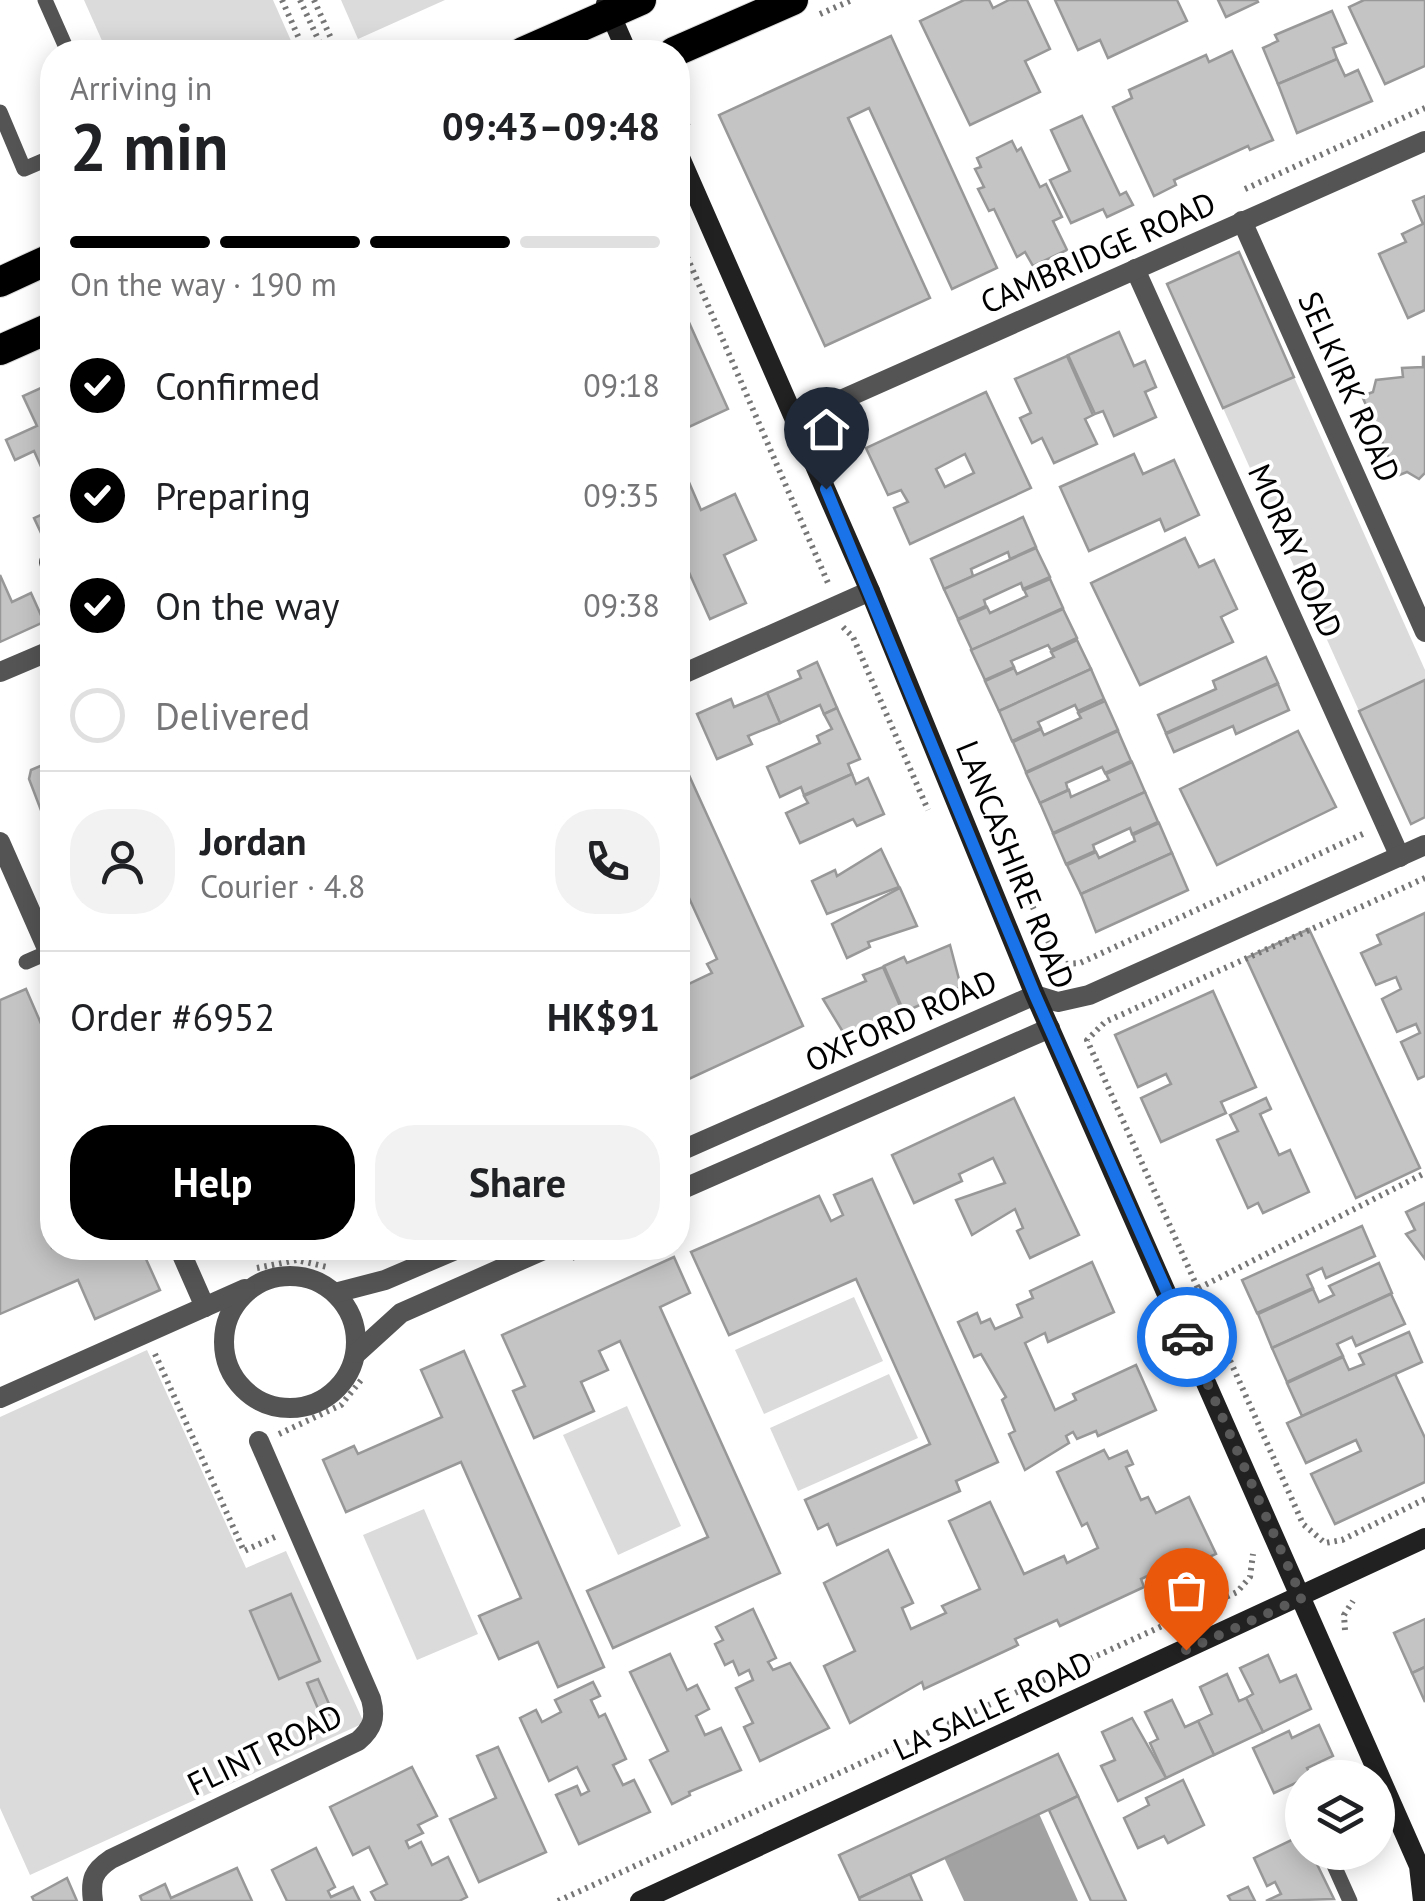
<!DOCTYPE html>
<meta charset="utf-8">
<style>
:root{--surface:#fff;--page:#f2f2f2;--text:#202124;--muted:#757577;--line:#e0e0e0;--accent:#000}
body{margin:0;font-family:"PT Sans",sans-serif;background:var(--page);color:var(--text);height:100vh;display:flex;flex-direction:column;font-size:38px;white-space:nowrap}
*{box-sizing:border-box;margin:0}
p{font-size:32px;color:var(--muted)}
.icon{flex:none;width:55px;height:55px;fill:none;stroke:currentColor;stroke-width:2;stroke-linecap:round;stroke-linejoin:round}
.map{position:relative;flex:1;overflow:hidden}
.sheet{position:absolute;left:40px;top:40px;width:650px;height:1220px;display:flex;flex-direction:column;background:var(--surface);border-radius:40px;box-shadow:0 5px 25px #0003}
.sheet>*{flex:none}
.controls{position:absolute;left:1285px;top:1760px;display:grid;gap:20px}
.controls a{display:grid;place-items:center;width:110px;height:110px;border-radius:50%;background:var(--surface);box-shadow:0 5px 25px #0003;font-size:50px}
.pin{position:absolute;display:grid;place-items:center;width:85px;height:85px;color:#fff;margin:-102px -42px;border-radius:50% 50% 50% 0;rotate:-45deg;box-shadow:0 0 10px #0007}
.pin .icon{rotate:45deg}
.courier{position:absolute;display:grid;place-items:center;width:100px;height:100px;margin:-50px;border:8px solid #1a73e8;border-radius:50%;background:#fff;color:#222;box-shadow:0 2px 12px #0007}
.summary em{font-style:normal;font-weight:700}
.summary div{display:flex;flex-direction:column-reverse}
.summary{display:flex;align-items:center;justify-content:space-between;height:170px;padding:0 30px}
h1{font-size:65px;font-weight:700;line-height:75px}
.bar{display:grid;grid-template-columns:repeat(4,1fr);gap:15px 10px;align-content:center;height:120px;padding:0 30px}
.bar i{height:12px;border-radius:8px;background:var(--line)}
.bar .current{background:var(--accent)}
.bar p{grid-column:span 4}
.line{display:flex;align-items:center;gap:25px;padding:0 30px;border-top:2px solid var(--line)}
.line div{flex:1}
.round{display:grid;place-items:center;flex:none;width:105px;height:105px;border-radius:40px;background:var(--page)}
ol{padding:0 30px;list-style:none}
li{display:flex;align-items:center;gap:30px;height:110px}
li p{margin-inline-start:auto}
li .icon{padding:10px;border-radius:50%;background:var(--accent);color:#fff;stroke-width:4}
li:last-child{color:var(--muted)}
li i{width:55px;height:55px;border:5px solid var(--line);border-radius:50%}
.button{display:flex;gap:20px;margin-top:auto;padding:20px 30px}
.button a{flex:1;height:115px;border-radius:40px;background:var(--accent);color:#fff;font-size:40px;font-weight:700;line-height:115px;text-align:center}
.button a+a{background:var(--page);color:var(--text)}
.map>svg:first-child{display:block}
</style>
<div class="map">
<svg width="1425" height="1901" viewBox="0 0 1425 1901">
<rect width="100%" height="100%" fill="#fff"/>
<g fill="#dbdbdb">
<polygon points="84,0 273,0 296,52 107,52"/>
<polygon points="341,0 445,0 358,39"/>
<polygon points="1294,377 1425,670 1425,680 1359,711 1223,408"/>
<polygon points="854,1297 883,1361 764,1414 735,1350"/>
<polygon points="147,1350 246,1568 286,1551 364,1723 30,1875 0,1808 0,1417"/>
<polygon points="889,1374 918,1438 798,1491 770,1428"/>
<polygon points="627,1406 681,1526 618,1555 563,1435"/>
<polygon points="424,1509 478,1634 417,1660 363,1535"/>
</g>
<polygon fill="#a2a2a2" points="1036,1807 1078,1901 964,1901 941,1851"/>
<g fill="#c4c4c4" stroke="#989898" stroke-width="2.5" fill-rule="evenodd">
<polygon points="964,0 989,0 993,8 1009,0 1027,0 1050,49 1025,61 1040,92 970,125 920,21"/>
<polygon points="1055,0 1177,0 1187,21 1108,58 1100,40 1078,50"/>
<polygon points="1218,0 1257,0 1258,2 1226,17"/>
<polygon points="1364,0 1425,0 1425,66 1385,84 1349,7"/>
<polygon points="1332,11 1346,43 1333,48 1337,59 1278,84 1263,48 1278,41 1275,35"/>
<polygon points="891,36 997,268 952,289 869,108 848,118 930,298 825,346 719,115"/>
<polygon points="1232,51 1273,140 1250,150 1248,146 1174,180 1176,185 1154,196 1113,107 1132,98 1129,90 1206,55 1209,62"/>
<polygon points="1337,59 1345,76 1358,70 1372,101 1297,133 1278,84"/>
<polygon points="1082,116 1120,195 1126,192 1133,205 1107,217 1103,209 1071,223 1050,180 1070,171 1051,130"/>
<polygon points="1012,141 1017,151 1021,148 1040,187 1046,184 1062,217 1053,221 1067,250 1033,266 1025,252 1017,257 994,209 989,211 978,189 984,187 975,169 981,167 977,158"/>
<polygon points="1425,196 1425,310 1408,318 1379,254 1406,242 1402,234 1423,224 1413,201"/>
<polygon points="1239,252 1294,377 1223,408 1167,284"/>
<polygon points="678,298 728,409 678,432"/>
<polygon points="1119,332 1134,366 1145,361 1156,387 1145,392 1156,417 1114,436 1103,411 1095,414 1068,355"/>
<polygon points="1067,356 1093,415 1085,419 1097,444 1054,463 1042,438 1032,443 1020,418 1031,413 1015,379"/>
<polygon points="1423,357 1425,357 1425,473 1419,479 1407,472 1397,476 1362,396 1373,392 1376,380 1403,377 1402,368 1423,367"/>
<polygon points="52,383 52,491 34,451 15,460 6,440 37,426 23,396"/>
<path d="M986,392L1031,488L910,544L894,508L908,502L901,490L888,495L866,448ZM965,454L974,473L945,487L936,469Z"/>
<polygon points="1134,454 1143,474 1174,460 1199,515 1165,531 1160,519 1089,551 1060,487"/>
<polygon points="678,457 701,510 735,494 756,540 724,555 746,603 710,619 678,548"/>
<polygon points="52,510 52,530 42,535 34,518"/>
<polygon points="1023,517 1036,547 1010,559 1008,552 971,569 973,576 944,589 931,559"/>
<polygon points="1185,538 1199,567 1214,560 1237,609 1221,617 1233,642 1140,685 1091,583"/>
<polygon points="1036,548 1050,577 1023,589 1021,583 984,600 986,606 958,619 944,589"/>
<polygon points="0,575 12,602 31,593 44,622 0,642"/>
<polygon points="1050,579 1063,608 972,650 958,620 987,607 990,613 1027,596 1024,590"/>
<polygon points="1063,609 1077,638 1051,650 1048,645 1011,661 1014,667 985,680 971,650"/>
<polygon points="1077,640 1091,669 999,711 985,681 1014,668 1017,674 1054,657 1051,652"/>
<polygon points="1266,657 1278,683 1166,733 1158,715 1216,689 1213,681"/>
<polygon points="817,662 837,708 824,714 820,705 780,723 767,693 801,678 798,671"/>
<polygon points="1091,669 1104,699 1078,711 1075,705 1038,722 1041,728 1012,741 999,711"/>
<polygon points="1425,680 1425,817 1411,824 1359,711"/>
<polygon points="1278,684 1289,710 1236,734 1233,726 1174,752 1166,734"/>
<polygon points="767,693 780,723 748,736 752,744 717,759 697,714 731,699 734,707"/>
<polygon points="1105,701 1118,730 1026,772 1013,742 1041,729 1044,735 1081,718 1078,713"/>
<polygon points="837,708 860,759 848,764 852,774 804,795 801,787 780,797 767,767 820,743 817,736 832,729 824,714"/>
<polygon points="1118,731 1131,761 1105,773 1102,767 1066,783 1068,790 1040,803 1026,773"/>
<polygon points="1298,731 1336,807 1217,865 1180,789"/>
<polygon points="678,751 803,1026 678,1084 678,989 712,973 707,964 717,959 678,874"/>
<polygon points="52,761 52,839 29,779 31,770"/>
<polygon points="1132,762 1145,792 1053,833 1040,803 1069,790 1071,797 1109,780 1106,774"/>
<polygon points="852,774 856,784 868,778 884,814 857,826 853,819 800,843 786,813 808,803 804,796"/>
<polygon points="1145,792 1158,822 1132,834 1130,828 1093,845 1095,851 1066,864 1053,834"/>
<polygon points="1159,823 1172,853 1081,894 1067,865 1096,852 1099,858 1135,841 1133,835"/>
<polygon points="881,849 899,887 827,914 812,881 835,870 837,876"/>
<polygon points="1172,853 1188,890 1096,932 1081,894"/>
<polygon points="900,888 917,926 868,942 870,947 847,958 832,924"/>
<polygon points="1425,913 1425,1076 1418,1079 1401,1042 1420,1033 1416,1024 1397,1032 1382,999 1401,989 1396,977 1376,985 1361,953 1381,944 1377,935"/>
<polygon points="1309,929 1420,1168 1356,1198 1246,958"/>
<polygon points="950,945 961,987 904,1012 884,966 904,957 907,963"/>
<polygon points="883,967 903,1013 846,1037 823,999 866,981 863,975"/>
<polygon points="26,989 52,1049 52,1248 141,1248 160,1290 95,1319 78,1280 0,1314 0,1000"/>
<polygon points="1213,991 1256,1087 1221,1102 1226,1113 1161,1142 1141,1098 1171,1084 1166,1074 1138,1087 1115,1035"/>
<polygon points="1014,1098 1079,1235 1030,1258 1017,1231 1023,1228 1015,1209 972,1235 956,1200 1005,1183 993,1158 959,1174 962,1181 914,1203 892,1155"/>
<polygon points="1266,1098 1271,1109 1260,1114 1279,1155 1290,1150 1309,1192 1263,1213 1258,1203 1248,1208 1217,1140 1238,1131 1230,1115"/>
<polygon points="872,1179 998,1462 956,1481 960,1491 837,1545 828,1524 818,1529 805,1500 930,1444 856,1279 729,1335 691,1252 819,1196 831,1221 843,1215 834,1195"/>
<polygon points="1425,1203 1425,1259 1406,1234 1415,1230 1406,1212"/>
<polygon points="1362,1226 1375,1256 1326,1278 1322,1268 1307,1275 1313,1288 1257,1313 1242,1280"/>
<polygon points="674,1257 690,1293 660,1307 780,1573 613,1648 587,1591 708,1537 620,1341 599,1351 608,1370 581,1382 594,1411 534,1438 513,1391 525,1386 502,1335"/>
<polygon points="1092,1262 1114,1312 1048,1342 1045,1333 1025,1343 1055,1410 1076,1400 1073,1394 1136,1365 1156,1410 1098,1436 1096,1431 1077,1439 1073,1432 1066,1436 1069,1443 1025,1470 1009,1434 1015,1431 1002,1400 1006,1397 981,1354 974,1357 958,1322 977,1313 981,1323 990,1319 995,1329 1022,1317 1017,1305 1033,1298 1030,1291"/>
<polygon points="1379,1263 1392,1293 1272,1348 1258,1314 1313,1289 1319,1302 1334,1295 1329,1286"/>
<polygon points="1391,1294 1405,1324 1356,1346 1352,1337 1337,1344 1343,1356 1287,1382 1272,1348"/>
<polygon points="1154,1316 1166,1343 1161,1345 1149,1319"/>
<polygon points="1409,1332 1422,1362 1302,1416 1287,1383 1343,1357 1349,1370 1364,1364 1359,1354"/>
<polygon points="464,1351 604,1667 558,1687 538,1642 499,1659 479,1616 521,1598 461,1462 346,1512 323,1460 354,1446 358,1454 442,1417 421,1370"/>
<polygon points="1395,1374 1425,1438 1425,1482 1335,1524 1311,1474 1361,1451 1356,1440 1306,1463 1287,1423"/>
<polygon points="1104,1450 1109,1459 1127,1451 1133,1464 1126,1467 1141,1500 1148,1497 1156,1513 1189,1497 1216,1554 1183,1569 1180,1561 1141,1579 1144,1587 1060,1626 1057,1620 1015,1639 1018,1645 924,1689 922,1682 850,1723 824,1666 855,1651 824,1583 888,1550 913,1603 902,1608 911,1629 946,1613 942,1606 980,1589 949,1521 990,1502 1024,1574 1064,1556 1067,1563 1098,1548 1087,1523 1082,1526 1057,1472"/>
<polygon points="291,1594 320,1661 279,1679 250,1611"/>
<polygon points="753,1609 776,1658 768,1662 773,1670 790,1663 829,1728 760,1761 744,1727 753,1723 736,1688 753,1680 749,1670 739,1675 733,1661 725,1665 715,1644 723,1640 716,1627"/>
<polygon points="1425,1619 1425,1667 1412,1673 1394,1633"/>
<polygon points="670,1654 687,1690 697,1685 709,1709 696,1716 705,1735 721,1728 741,1770 689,1792 690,1795 672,1804 650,1760 668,1751 630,1672"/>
<polygon points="1268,1655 1280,1682 1296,1675 1311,1709 1263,1732 1246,1698 1253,1694 1240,1668"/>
<polygon points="1425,1667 1425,1702 1412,1673"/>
<polygon points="1227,1674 1239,1701 1246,1698 1263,1732 1214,1755 1198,1721 1212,1714 1200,1687"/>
<polygon points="318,1679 333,1713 322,1718 307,1683"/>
<polygon points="593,1682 600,1696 591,1700 599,1717 605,1714 626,1759 613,1765 623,1785 634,1780 650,1812 579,1844 556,1795 577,1786 581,1795 589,1791 577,1767 549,1781 520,1718 536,1710 542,1722 561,1712 555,1700"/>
<polygon points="1172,1700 1185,1727 1198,1721 1214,1755 1166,1778 1150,1743 1158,1739 1145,1712"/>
<polygon points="1132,1718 1166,1778 1118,1801 1101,1766 1115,1760 1102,1732"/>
<polygon points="1319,1725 1333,1756 1307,1768 1311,1776 1274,1793 1253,1748 1289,1731 1292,1738"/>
<polygon points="498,1747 546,1852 479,1882 450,1819 496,1798 477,1756"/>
<polygon points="1058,1754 1078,1796 859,1898 839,1855"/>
<polygon points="412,1767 437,1816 418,1825 423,1833 406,1841 409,1848 421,1842 432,1865 448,1857 467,1897 459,1901 376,1901 371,1892 387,1884 369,1847 353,1855 330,1807"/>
<polygon points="1183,1780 1204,1825 1168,1843 1164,1836 1138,1848 1124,1818 1149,1805 1146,1798"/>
<polygon points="1078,1796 1126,1901 1091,1901 1049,1810"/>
<polygon points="1302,1835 1302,1852 1311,1852 1334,1899 1266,1901 1281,1894 1275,1882 1267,1886 1254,1858"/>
<polygon points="316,1848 335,1887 328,1891 331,1897 353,1887 360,1901 287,1901 272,1870"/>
<polygon points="237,1868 252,1901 142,1901 140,1896 165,1884 171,1898"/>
<polygon points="910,1874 922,1901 860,1901 859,1898"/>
<polygon points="67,1878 77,1901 34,1901 32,1897"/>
<polygon points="1248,1887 1255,1901 1231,1901 1228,1896"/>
</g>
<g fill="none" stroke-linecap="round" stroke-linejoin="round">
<defs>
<g id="highway">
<polyline points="523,52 641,0"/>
<polyline points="674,52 793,0"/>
<polyline points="0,282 52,258"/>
<polyline points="0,350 52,327"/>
</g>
</defs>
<use href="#highway" stroke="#dbdbdb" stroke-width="32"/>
<g stroke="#767676" stroke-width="6" stroke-dasharray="2.5 5" stroke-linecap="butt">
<polyline points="282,0 305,52"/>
<polyline points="300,0 324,52"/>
<polyline points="314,0 337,52"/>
<polyline points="820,14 852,0"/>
<polyline points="678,103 689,129"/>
<polyline points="1245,189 1425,108"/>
<polyline points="678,236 828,583"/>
<polyline points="843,627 853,637 928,810"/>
<polyline points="1011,859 1054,954 1065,964 1080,963 1365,833"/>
<polyline points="1425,878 1105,1022 1087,1040 1303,1524 1325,1543 1342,1540 1425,1499"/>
<polyline points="572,1258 595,1248"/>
<polyline points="257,1268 297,1260 327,1267"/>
<polyline points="1199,1288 1425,1173"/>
<polyline points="155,1354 244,1551 277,1536"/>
<polyline points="279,1434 341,1405 362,1379"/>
<polyline points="1345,1630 1344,1615 1353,1601"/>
<polyline points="558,1901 1237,1592 1250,1577 1253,1554"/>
</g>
<g stroke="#545454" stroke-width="15">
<polyline points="45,0 68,52"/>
<polyline points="0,112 24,169 52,157"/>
<polyline points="26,962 49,952"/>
<polyline points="1328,1852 1350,1901"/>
</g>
<g stroke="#545454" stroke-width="20">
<polyline points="1242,221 1425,632"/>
<polyline points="1135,269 1400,857"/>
<polyline points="796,420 1425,141"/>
<polyline points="52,558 49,562 52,571"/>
<polyline points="0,672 52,650"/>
<polyline points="678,676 870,591"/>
<polyline points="0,842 52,960"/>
<polyline points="678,1152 1035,995 1058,1002 1089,995 1425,845"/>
<polyline points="678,1191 1050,1028"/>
<polyline points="179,1248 205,1307"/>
<circle cx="290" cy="1342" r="66"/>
<polyline points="335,1293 385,1280 460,1248"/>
<polyline points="357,1353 401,1313 548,1248"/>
<polyline points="0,1398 245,1289"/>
<path d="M93,1901C90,1880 93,1871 111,1859L358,1741C373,1728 376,1718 371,1699L259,1441"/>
</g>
<g stroke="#212121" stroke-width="20">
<polyline points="606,4 627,52"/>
<polyline points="678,153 870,591 1035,995 1419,1866 1423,1901"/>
<polyline points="640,1901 1425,1538"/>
</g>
<use href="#highway" stroke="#000" stroke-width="30"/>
</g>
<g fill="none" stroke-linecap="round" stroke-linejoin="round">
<polyline stroke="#595959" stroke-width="10" stroke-dasharray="0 18" points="1186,1650 1302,1598 1187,1337"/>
<polyline stroke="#1a73e8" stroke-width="12" points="826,489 1035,995 1187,1337"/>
</g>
<g text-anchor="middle" stroke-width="8" stroke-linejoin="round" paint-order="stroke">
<g font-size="32" fill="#000" stroke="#fff">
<text transform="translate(1098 253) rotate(-24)" y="11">CAMBRIDGE ROAD</text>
<text transform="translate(1349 387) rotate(66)" y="11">SELKIRK ROAD</text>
<text transform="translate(1295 551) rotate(66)" y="11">MORAY ROAD</text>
<text transform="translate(1015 865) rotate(68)" y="11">LANCASHIRE ROAD</text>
<text transform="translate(901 1021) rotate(-24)" y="11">OXFORD ROAD</text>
<text transform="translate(993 1706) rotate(-25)" y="11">LA SALLE ROAD</text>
<text transform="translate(265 1750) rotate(-26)" y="11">FLINT ROAD</text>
</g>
</g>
</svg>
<div class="controls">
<a><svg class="icon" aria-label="layers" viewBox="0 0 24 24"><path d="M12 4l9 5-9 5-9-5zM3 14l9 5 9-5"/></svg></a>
</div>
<div class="pin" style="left:1186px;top:1650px;background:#ea580c"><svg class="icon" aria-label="bag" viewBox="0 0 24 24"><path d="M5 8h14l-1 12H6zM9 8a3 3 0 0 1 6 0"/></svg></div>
<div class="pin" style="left:826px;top:489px;background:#1f2937"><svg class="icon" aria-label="home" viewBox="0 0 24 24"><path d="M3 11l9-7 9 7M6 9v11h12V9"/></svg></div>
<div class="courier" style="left:1187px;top:1337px"><svg class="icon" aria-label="car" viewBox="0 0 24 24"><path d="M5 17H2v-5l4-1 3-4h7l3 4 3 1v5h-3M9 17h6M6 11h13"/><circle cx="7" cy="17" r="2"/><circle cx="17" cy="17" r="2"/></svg></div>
<section class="sheet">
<div class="summary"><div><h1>2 min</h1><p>Arriving in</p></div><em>09:43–09:48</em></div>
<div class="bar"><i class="current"></i><i class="current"></i><i class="current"></i><i></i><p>On the way · 190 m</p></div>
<ol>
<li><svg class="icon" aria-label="check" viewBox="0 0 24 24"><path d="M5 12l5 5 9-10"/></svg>Confirmed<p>09:18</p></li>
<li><svg class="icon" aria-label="check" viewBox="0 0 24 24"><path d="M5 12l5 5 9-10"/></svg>Preparing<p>09:35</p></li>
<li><svg class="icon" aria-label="check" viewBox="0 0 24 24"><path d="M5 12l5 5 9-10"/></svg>On the way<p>09:38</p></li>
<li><i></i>Delivered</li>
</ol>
<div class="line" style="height:180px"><a class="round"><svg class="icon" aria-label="person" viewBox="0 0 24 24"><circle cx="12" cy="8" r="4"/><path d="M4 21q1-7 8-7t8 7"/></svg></a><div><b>Jordan</b><p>Courier · 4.8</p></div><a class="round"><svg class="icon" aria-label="phone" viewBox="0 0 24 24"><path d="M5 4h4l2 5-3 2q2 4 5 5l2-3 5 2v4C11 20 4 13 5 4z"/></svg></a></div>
<div class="line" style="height:130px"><div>Order #6952</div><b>HK$91</b></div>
<div class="button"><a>Help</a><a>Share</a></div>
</section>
</div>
